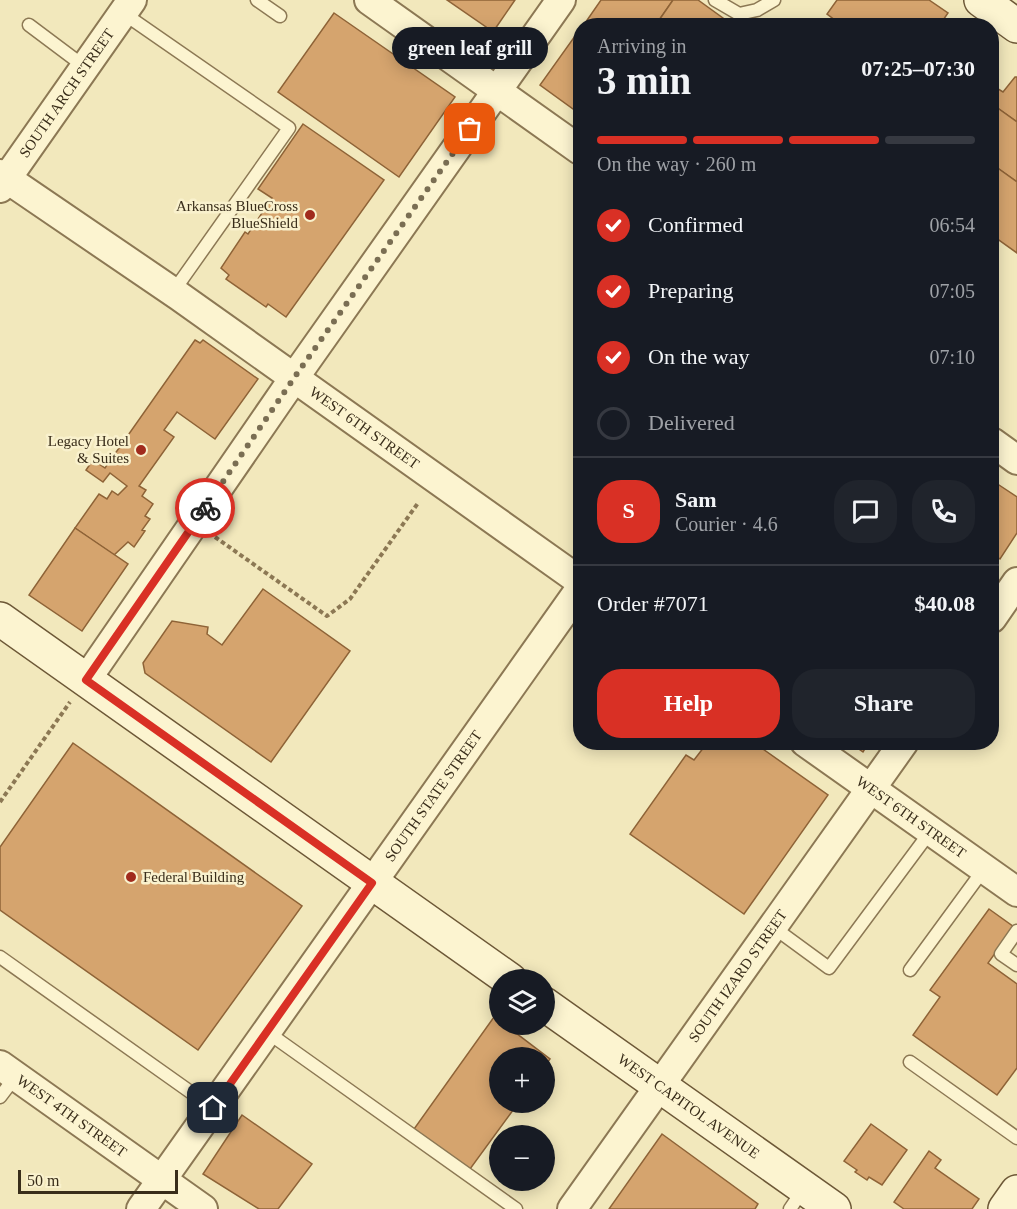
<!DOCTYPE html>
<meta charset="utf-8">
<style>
:root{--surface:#171b24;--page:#20242c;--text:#f1f3f6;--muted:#9ea1a6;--line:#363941;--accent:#d93025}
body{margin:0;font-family:"Times New Roman",serif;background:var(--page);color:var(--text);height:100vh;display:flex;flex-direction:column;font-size:22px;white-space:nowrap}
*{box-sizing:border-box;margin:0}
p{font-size:20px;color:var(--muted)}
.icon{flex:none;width:33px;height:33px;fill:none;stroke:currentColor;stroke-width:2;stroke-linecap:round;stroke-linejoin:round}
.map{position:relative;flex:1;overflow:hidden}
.details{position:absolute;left:573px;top:18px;width:426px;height:732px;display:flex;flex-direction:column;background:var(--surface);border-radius:24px;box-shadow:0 3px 15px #0003}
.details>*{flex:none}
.tools{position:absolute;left:489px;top:969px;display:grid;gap:12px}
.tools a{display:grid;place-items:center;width:66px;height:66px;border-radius:50%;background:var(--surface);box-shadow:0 3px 15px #0003;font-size:30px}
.scale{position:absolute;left:18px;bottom:15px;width:160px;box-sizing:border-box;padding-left:6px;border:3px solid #392d1a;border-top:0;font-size:16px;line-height:21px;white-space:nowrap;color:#392d1a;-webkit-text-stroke:4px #f9f1cd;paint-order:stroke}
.pin{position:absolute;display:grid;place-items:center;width:51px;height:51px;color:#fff;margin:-26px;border-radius:12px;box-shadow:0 3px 9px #0006}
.courier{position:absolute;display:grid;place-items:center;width:60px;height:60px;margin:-30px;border:4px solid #d93025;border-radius:50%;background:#fff;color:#222;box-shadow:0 2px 8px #0007}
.bubble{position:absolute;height:42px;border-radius:21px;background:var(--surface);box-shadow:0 3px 15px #0003;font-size:20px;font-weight:800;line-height:42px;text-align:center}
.headline em{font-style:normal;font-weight:800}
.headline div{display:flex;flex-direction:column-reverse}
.headline{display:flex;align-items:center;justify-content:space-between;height:102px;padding:0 24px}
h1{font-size:39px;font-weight:800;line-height:45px}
.bar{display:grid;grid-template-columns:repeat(4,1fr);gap:9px 6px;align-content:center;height:72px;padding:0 24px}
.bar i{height:8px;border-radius:4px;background:var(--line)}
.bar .active{background:var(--accent)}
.bar p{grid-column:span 4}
.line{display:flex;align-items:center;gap:15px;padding:0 24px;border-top:2px solid var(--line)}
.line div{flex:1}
.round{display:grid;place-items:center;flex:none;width:63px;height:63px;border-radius:24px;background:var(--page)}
ol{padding:0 24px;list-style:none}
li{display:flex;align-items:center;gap:18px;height:66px}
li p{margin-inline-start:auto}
li .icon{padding:6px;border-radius:50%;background:var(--accent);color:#fff;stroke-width:4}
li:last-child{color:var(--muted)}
li i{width:33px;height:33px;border:3px solid var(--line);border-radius:50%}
.cta{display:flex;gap:12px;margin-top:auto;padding:12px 24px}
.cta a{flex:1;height:69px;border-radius:24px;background:var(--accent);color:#fff;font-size:24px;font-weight:800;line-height:69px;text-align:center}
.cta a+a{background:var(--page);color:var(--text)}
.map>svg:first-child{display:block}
</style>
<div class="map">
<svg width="1017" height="1209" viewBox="0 0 1017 1209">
<rect width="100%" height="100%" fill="#f2e8bc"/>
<g fill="#d5a46e" stroke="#8e6337" stroke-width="1.5">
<polygon points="447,0 515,0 495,29 498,32 490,43 480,36 486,27"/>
<polygon points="601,0 673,0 655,26 583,26"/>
<polygon points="673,0 698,0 734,26 655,26"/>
<polygon points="837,0 929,0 948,13 939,26 843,26 827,14"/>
<polygon points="334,13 455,97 399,177 278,92"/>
<polygon points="580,29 580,114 540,85"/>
<polygon points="1015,77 1017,77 1017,122 992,104 992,85 1003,92"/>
<polygon points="992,104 1017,122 1017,182 992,164"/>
<polygon points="303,124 384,180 286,317 268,304 266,307 226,279 229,275 221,268 245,232 248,234 272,198 258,189"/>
<polygon points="992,164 1017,182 1017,253 992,235"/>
<polygon points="195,340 200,343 203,340 258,379 215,439 177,412 164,430 174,437 139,486 146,490 142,496 153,504 145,516 150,519 142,530 145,531 134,547 128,542 114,555 75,528 99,494 107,499 112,491 118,495 127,486 110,473 103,482 86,470 93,460 105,468"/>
<polygon points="996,483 1017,497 1017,533 1000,559 992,553 992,490"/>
<polygon points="75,528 128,564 82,631 29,595"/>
<polygon points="263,589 350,651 271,762 145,673 143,663 172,621 208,627 207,634 222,645"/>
<polygon points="698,742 753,742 828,795 744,914 630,834 686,755 694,760 704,747"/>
<polygon points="849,742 869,742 863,752"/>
<polygon points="73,743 302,906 198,1050 0,910 0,847"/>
<polygon points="989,909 1014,927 988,963 1017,984 1017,1068 997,1095 913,1035 940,997 930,990"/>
<polygon points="494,1017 500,1021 500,1024 504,1024 550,1059 544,1067 544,1058 500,1058 500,1102 519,1102 470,1169 414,1129"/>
<polygon points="242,1115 312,1164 278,1209 259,1209 203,1174"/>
<polygon points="871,1124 907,1150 882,1185 869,1177 867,1180 855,1172 857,1170 844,1161"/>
<polygon points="662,1134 758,1204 755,1209 609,1209"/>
<polygon points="929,1151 941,1160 935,1168 979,1199 972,1209 904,1209 894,1202"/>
</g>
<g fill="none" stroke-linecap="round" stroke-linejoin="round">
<defs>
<g id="service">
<polyline points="257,0 280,16"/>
<polyline points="715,0 739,14 757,10 774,0"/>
<polyline points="123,13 289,128 173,292"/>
<polyline points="29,25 85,67"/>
<polyline points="773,927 829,968 930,832"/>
<polyline points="1017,931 1001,954 1017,965"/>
<polyline points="0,957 213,1108"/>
<polyline points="910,970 984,869"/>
<polyline points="267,1032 516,1209"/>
<polyline points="910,1062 1017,1138"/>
<polyline points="0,1097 16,1076"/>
<polyline points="790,1209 803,1190"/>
</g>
<g id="tertiary">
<polyline points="369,0 580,150"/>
<path id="s1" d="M0,174L179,296L580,581"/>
<path id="s2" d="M0,188L132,0"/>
<polyline points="992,442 1017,460"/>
<polyline points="992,618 1017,582"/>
<polyline points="86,680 294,378 561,0"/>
<path id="s3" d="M805,742L1017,892"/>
<path id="s4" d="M0,1065L203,1209"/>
<path id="s5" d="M141,1209L580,589"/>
<path id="s6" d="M572,1209L904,742"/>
</g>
<g id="secondary">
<polyline points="981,0 1017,26"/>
<polyline points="0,619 510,980"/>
<path id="s7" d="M544,1004L834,1209"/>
<polyline points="1005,1209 1017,1192"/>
</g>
</defs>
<use href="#service" stroke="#8c7854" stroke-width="15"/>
<use href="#tertiary" stroke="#8c7854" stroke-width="32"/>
<use href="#secondary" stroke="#6d5837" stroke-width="36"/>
<g stroke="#8c7854" stroke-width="4" stroke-dasharray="4.5 3" stroke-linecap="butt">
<polyline points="215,537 327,616 350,599 418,503"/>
<polyline points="0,802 70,702"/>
</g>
<use href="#service" stroke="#fcf4d0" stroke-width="12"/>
<use href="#tertiary" stroke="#fcf4d0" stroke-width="28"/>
<use href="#secondary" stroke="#fcf4d0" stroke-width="33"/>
</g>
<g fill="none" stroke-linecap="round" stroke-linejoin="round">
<polyline stroke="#7a6e53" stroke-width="6" stroke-dasharray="0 10.8" points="205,508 294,378 470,129"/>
<polyline stroke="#d93025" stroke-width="8" points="205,508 86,680 372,883 213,1108"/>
</g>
<g fill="#a12b1d" stroke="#f9f1cd" stroke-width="2">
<circle cx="310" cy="215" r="6"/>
<circle cx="141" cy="450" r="6"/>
<circle cx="131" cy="877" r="6"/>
</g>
<g text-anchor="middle" stroke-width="5" stroke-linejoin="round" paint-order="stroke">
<g font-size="15" fill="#392d1a" stroke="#f9f1cd">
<text dy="5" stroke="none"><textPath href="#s2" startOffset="116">SOUTH ARCH STREET</textPath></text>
<text dy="5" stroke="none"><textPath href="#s1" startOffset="444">WEST 6TH STREET</textPath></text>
<text dy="5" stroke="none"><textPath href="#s5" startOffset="506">SOUTH STATE STREET</textPath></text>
<text dy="5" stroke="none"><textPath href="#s3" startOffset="130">WEST 6TH STREET</textPath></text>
<text dy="5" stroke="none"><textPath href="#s6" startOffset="286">SOUTH IZARD STREET</textPath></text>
<text dy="5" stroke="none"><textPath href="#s7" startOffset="177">WEST CAPITOL AVENUE</textPath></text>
<text dy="5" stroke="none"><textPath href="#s4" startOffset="88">WEST 4TH STREET</textPath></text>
</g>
<g font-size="15" fill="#392d1a" stroke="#f9f1cd" text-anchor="end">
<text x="298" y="211">Arkansas BlueCross<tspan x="298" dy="17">BlueShield</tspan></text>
<text x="129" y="446">Legacy Hotel<tspan x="129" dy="17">&amp; Suites</tspan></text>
<text x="143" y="882" text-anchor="start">Federal Building</text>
</g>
</g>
</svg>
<div class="tools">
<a><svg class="icon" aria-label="layers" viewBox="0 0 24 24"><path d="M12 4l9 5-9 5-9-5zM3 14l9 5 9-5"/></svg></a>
<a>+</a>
<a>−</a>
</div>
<div class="scale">50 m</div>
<div class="pin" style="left:470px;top:129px;background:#ea580c"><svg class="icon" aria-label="bag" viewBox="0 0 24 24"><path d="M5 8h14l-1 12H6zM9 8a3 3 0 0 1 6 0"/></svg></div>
<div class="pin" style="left:213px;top:1108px;background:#1f2937"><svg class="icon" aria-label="home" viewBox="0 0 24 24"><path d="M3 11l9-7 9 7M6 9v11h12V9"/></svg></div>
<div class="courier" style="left:205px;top:508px"><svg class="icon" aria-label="bike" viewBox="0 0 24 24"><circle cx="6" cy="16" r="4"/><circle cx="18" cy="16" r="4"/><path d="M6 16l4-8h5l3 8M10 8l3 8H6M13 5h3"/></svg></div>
<div class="bubble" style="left:392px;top:27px;width:156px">green leaf grill</div>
<section class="details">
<div class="headline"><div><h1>3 min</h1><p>Arriving in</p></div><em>07:25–07:30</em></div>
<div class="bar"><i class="active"></i><i class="active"></i><i class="active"></i><i></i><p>On the way · 260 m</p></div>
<ol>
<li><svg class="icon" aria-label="check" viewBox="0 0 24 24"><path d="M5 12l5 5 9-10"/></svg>Confirmed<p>06:54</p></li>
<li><svg class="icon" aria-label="check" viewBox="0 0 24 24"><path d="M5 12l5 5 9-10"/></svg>Preparing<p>07:05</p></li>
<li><svg class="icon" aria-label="check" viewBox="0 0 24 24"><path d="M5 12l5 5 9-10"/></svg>On the way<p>07:10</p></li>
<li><i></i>Delivered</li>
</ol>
<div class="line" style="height:108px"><b class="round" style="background:var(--accent);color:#fff">S</b><div><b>Sam</b><p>Courier · 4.6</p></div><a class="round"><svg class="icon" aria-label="chat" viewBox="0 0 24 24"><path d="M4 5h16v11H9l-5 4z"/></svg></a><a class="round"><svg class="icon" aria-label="phone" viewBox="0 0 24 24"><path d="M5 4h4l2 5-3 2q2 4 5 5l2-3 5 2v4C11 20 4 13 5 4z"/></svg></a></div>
<div class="line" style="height:78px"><div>Order #7071</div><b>$40.08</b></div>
<div class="cta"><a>Help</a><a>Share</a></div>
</section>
</div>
